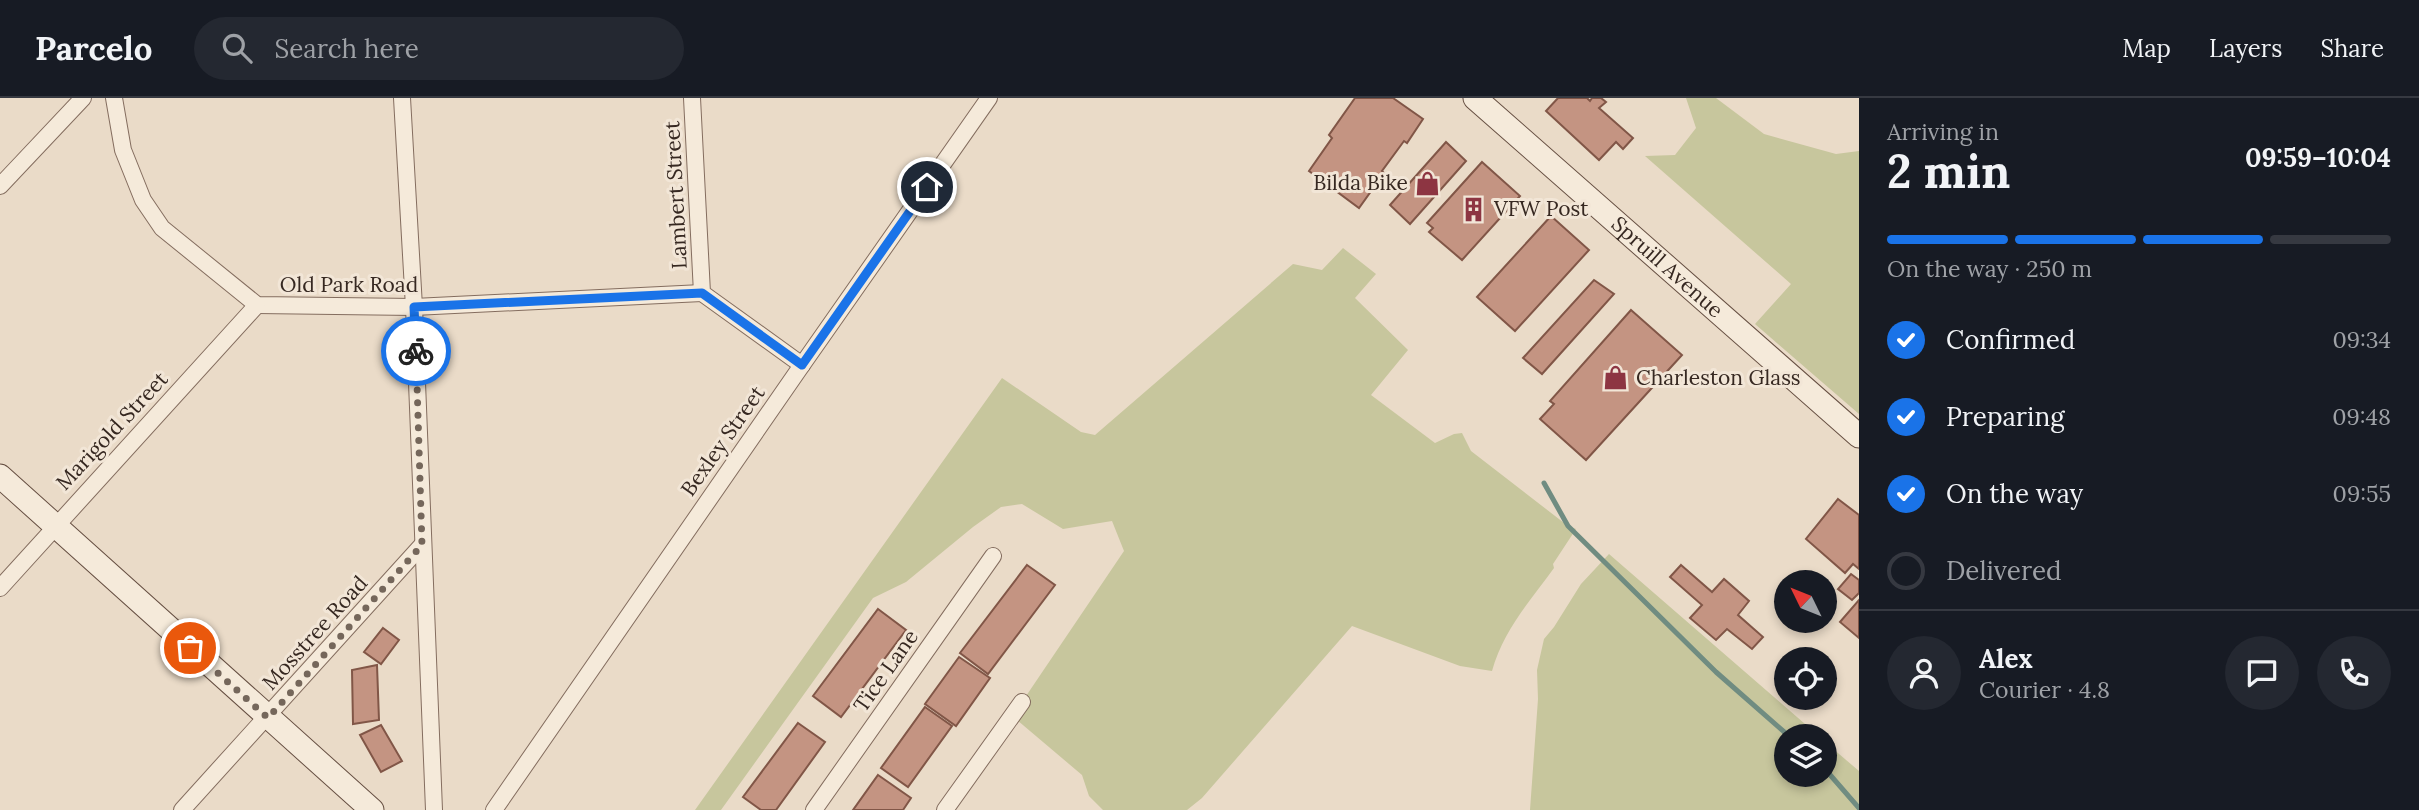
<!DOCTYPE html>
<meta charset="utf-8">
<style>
:root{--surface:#171b24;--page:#242831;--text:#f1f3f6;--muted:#9ea1a6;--line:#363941;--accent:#1a73e8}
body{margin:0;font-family:Lora,serif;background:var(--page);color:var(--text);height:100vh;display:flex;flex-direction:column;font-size:26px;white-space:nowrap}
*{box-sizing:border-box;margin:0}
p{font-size:23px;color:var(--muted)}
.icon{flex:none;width:38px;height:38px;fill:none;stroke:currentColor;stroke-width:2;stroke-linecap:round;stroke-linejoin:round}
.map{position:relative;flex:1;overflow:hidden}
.panel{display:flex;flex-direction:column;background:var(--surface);width:560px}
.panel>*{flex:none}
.needle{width:46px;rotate:313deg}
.tools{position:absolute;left:1774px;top:472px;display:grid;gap:14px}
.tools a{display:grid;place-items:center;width:63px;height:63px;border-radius:50%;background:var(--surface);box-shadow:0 4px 10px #0003;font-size:35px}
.pin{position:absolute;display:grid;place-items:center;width:60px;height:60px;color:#fff;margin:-30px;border:4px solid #fff;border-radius:50%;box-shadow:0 2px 7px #0007}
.courier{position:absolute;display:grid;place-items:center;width:70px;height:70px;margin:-35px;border:5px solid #1a73e8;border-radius:50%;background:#fff;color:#222;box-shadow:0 2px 9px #0007}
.summary em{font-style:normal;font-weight:800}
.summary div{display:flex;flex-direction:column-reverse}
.summary{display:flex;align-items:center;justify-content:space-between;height:119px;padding:0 28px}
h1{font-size:46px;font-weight:800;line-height:52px}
.bar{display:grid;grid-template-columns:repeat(4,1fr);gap:10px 7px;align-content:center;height:84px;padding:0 28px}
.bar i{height:9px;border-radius:5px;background:var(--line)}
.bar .current{background:var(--accent)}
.bar p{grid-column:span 4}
.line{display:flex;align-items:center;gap:18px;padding:0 28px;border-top:2px solid var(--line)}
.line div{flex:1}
.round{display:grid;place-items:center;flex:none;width:74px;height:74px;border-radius:37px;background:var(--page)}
ol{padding:0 28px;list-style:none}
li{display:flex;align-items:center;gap:21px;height:77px}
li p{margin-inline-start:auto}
li .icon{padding:7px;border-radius:50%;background:var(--accent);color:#fff;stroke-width:4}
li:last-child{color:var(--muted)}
li i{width:38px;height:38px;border:4px solid var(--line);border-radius:50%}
header{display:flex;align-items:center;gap:42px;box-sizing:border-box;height:98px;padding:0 35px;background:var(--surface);border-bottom:2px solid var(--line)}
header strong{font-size:33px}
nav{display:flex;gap:38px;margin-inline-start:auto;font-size:24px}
.search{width:490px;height:63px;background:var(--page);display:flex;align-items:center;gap:18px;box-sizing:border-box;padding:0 24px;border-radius:38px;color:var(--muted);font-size:26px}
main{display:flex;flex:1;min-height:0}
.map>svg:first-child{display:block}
</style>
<header>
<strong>Parcelo</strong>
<div class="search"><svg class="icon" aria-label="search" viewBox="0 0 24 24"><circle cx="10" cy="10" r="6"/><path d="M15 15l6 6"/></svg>Search here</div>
<nav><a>Map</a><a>Layers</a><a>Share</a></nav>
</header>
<main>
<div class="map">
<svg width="1859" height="712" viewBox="0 0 1859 712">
<rect width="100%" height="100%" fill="#eadbc8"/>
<g fill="#c7c69d">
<polygon points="1686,0 1716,0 1764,36 1836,56 1859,53 1859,316 1755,226 1791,186 1645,58 1675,57 1696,30"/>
<path d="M1343,150L1376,176L1355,200L1408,252L1371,297L1435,345L1454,336L1462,335L1471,353L1568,428L1576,431L1553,466L1554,470C1530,503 1503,533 1492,573L1460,568L1352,528L1202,700L1187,712H1103L1089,698L1082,677L1017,622L1022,604L1124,453L1112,423L1063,431L1022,406L1001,409L973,429L906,484L873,500L721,712H695L1002,280L1081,334L1095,337L1293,166L1322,172Z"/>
<polygon points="1609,456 1820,639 1787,639 1787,677 1825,677 1825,644 1859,673 1859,712 1530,712 1538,601 1537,572 1544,541 1554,529 1581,486"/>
</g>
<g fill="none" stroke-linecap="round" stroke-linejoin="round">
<g stroke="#708c81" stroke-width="5">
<polyline points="1544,385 1568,428 1716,574 1790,639"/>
<polyline points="1825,671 1859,710"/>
</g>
</g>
<g fill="#c49482" stroke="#815647" stroke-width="2">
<polygon points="1355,0 1393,0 1423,21 1407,45 1404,43 1382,73 1384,75 1359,110 1309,73 1332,40 1329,37"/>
<polygon points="1558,0 1587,0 1590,3 1592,0 1601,0 1606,4 1599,10 1633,40 1623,51 1616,44 1599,62 1546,13"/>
<polygon points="1446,44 1466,63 1410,126 1390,107"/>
<polygon points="1482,64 1520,98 1462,162 1429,134 1433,130 1427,125"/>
<polygon points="1551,118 1589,152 1515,233 1477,199"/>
<polygon points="1594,182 1614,196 1542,276 1523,260"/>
<polygon points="1631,212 1682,257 1586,362 1540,321 1554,306 1550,303"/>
<polygon points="1838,401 1859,417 1859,471 1853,466 1845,475 1806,441"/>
<polygon points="1027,467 1055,487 988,576 960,555"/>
<polygon points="1681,467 1712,494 1724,481 1749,503 1738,517 1763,539 1752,551 1727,531 1716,542 1690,520 1702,507 1670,479"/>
<polygon points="1851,476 1859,482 1859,495 1852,502 1838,491"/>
<polygon points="1859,502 1859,540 1840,524"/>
<polygon points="878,511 906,532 841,619 813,598"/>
<polygon points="383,530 399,542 381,566 364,554"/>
<polygon points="959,559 990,580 956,628 925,606"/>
<polygon points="377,567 379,622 353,626 352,572"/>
<polygon points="925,609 952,628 908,689 881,670"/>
<polygon points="798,625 825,644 776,712 761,712 743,699"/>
<polygon points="381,627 402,663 381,674 360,637"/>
<polygon points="878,677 911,700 903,712 853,712"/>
</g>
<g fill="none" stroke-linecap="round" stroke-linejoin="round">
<defs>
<g id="street">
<polyline points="114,0 123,52 143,102 162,130 257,207 414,209 702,195"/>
<polyline points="402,0 414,209 434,712"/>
<polyline points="692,0 702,195 802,267"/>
<polyline points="0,88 83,0"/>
<polyline points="0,490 257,207"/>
<polyline points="182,712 422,447"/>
<polyline points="494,712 802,267 989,0"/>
<polyline points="814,712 993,458"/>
<polyline points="945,712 1022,604"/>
</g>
<g id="secondary">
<path id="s1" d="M1475,0L1859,338"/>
<polyline points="0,378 372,712"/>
</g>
</defs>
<use href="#street" stroke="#846d5f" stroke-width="18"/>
<use href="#secondary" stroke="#664f42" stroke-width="25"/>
<use href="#street" stroke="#f5eada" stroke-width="16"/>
<use href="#secondary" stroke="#f5eada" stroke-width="23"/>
</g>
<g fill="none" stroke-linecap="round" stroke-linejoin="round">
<polyline stroke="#75675b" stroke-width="7" stroke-dasharray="0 12.6" points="190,550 268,620 422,447 416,253"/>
<polyline stroke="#1a73e8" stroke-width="9" points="416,253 414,209 702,195 802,267 927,89"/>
</g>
<defs>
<symbol id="shop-bare" viewBox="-9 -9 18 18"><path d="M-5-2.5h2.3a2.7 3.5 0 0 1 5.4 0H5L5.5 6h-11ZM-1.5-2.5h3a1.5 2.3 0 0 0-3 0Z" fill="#8d3542" stroke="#f2e6d7" stroke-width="2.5" paint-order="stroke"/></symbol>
<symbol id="building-bare" viewBox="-9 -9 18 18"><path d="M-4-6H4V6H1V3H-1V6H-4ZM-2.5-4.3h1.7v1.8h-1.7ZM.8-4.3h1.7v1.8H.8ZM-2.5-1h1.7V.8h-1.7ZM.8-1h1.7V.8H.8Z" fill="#8d3542" stroke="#f2e6d7" stroke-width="2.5" paint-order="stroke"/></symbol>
</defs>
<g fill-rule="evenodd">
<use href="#shop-bare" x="1410" y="68" width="35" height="35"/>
<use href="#building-bare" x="1456" y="94" width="35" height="35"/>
<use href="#shop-bare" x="1598" y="262" width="35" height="35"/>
</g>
<g text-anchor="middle" stroke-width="6" stroke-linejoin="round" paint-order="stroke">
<g font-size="21" fill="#362821" stroke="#f2e6d7" text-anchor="start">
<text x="1408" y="92" text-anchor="end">Bilda Bike</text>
<text x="1494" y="118">VFW Post</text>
<text x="1636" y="287">Charleston Glass</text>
</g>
<g font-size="21" fill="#362821" stroke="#f2e6d7">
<text transform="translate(676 97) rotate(-93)" y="7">Lambert Street</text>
<text dy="7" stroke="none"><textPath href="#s1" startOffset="256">Spruill Avenue</textPath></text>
<text x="349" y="194">Old Park Road</text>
<text transform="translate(112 333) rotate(-47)" y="7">Marigold Street</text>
<text transform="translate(723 343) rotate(-55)" y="7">Bexley Street</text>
<text transform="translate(315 535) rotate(-48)" y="7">Mosstree Road</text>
<text transform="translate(886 573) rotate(-55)" y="7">Tice Lane</text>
</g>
</g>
</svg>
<div class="tools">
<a><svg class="needle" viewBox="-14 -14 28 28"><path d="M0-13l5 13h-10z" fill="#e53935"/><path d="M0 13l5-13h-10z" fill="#9ea1a6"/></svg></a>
<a><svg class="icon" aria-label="locate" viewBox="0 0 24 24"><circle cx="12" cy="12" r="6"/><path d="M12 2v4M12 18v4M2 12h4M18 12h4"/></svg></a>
<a><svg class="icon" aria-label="layers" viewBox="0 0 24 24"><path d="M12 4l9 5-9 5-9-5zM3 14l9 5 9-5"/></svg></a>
</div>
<div class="pin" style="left:190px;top:550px;background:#ea580c"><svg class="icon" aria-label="bag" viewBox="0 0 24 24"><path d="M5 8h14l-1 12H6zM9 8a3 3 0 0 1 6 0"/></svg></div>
<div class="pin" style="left:927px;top:89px;background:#1f2937"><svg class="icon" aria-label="home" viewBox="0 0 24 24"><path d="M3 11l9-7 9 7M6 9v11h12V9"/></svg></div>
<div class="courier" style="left:416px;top:253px"><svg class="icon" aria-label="bike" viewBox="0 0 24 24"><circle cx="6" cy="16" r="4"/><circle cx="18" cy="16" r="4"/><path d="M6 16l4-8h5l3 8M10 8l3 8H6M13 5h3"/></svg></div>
</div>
<section class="panel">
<div class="summary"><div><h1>2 min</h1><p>Arriving in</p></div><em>09:59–10:04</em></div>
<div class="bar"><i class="current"></i><i class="current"></i><i class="current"></i><i></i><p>On the way · 250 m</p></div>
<ol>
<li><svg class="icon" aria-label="check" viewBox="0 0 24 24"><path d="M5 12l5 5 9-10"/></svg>Confirmed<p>09:34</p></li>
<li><svg class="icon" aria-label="check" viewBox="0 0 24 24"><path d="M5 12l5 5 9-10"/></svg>Preparing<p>09:48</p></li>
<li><svg class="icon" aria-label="check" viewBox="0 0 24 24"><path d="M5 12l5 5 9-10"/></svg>On the way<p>09:55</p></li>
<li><i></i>Delivered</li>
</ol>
<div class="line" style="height:126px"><a class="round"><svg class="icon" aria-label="person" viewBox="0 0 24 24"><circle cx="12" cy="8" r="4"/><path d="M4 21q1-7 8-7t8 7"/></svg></a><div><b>Alex</b><p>Courier · 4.8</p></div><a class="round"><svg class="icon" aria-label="chat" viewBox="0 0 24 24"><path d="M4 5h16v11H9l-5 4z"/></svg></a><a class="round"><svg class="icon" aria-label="phone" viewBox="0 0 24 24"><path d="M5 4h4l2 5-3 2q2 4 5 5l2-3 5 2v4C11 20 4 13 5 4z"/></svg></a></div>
</section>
</main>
